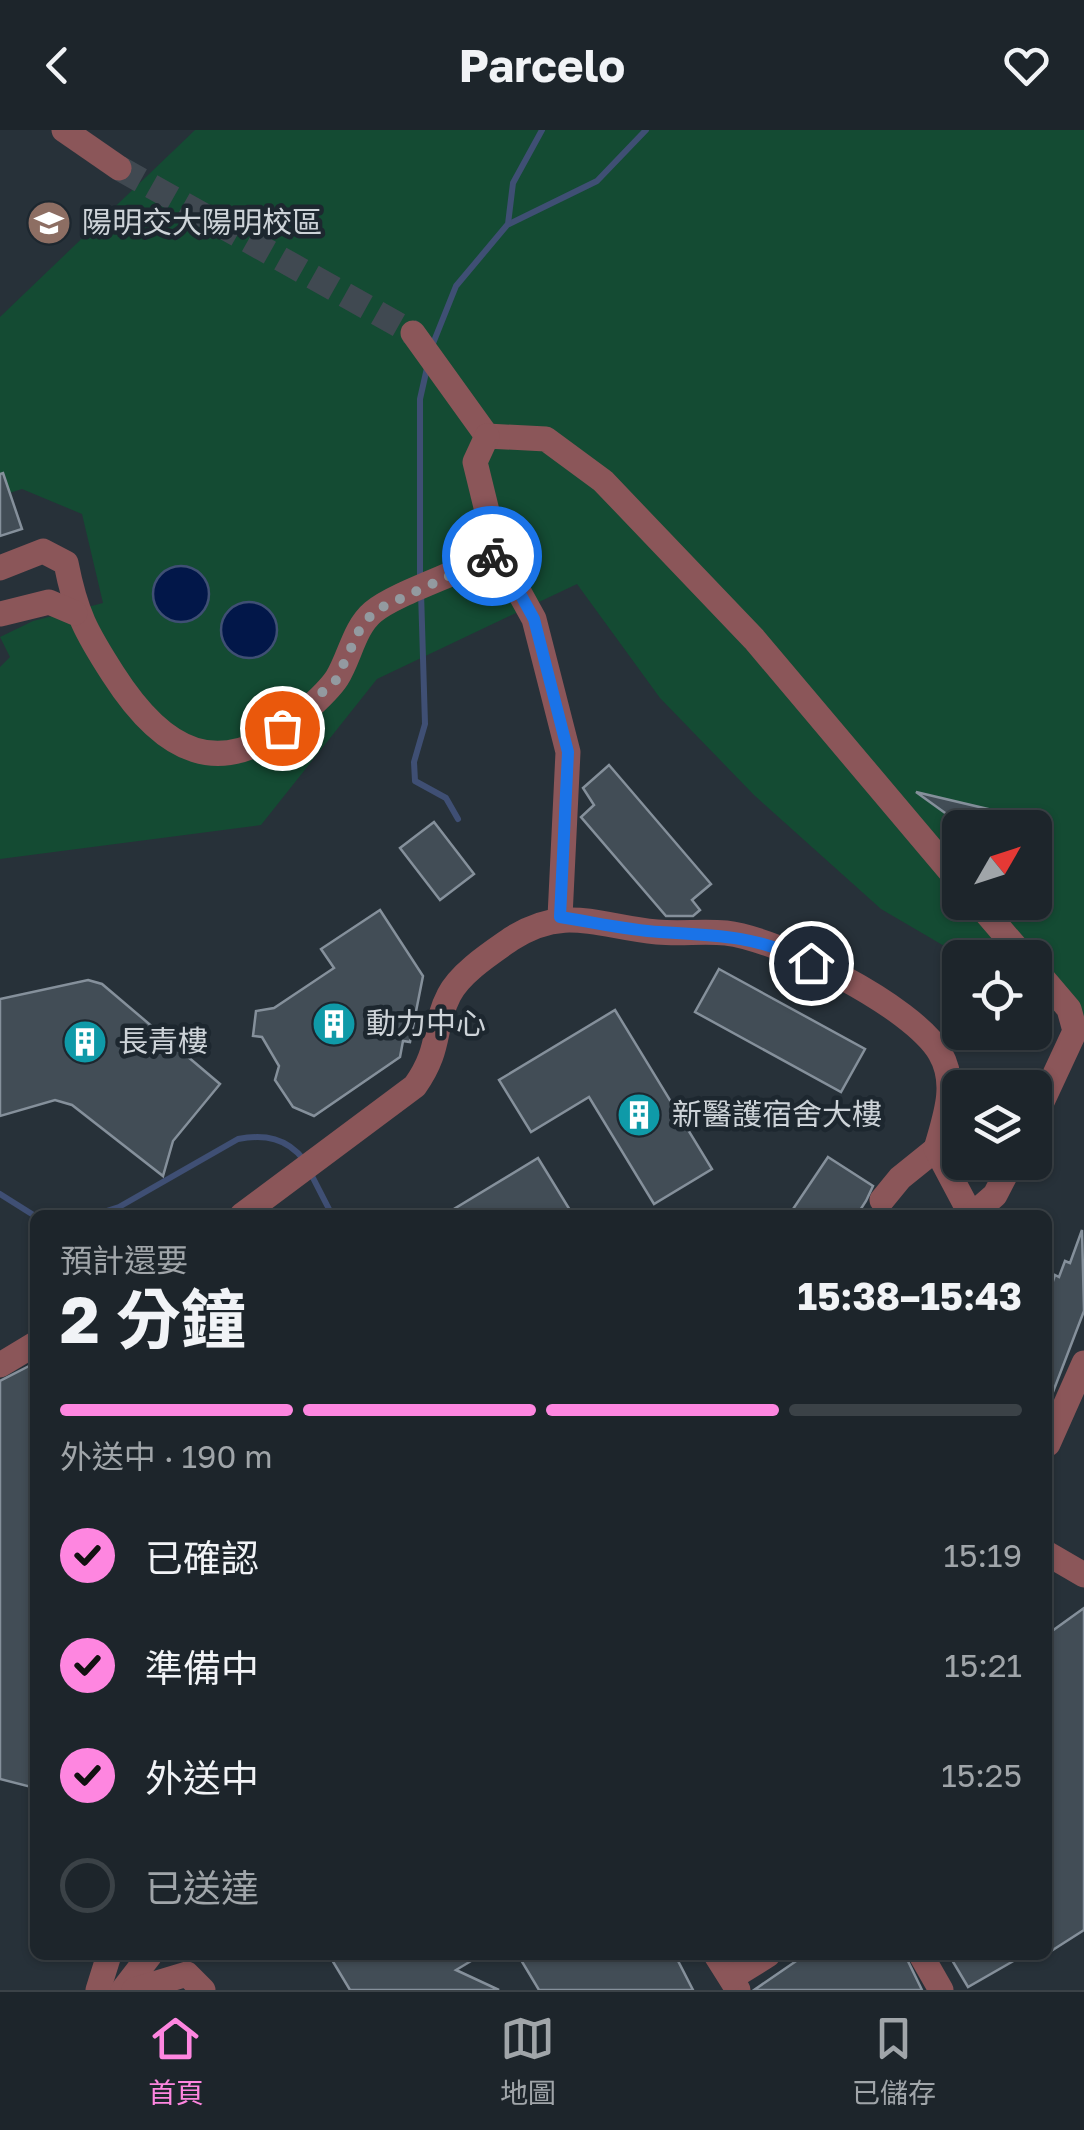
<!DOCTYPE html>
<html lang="zh-TW">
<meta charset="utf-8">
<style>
:root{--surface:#1d252b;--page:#2a3137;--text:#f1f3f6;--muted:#a0a5a9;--line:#3b4247;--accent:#fe86e0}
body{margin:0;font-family:"Golos Text","Noto Sans TC",sans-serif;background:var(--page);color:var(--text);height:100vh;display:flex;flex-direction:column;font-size:38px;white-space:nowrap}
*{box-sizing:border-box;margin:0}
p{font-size:32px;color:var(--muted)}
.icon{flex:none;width:55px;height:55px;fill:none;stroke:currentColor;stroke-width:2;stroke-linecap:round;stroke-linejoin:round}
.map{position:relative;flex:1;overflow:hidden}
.sheet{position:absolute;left:30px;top:1080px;width:1022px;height:750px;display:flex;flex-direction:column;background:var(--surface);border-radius:15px;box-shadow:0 2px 8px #0004,0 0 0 2px var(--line)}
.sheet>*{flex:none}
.needle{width:65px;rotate:51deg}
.controls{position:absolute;left:942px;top:680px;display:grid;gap:20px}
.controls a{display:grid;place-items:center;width:110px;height:110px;border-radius:15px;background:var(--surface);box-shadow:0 2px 8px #0004,0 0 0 2px var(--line);font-size:50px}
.pin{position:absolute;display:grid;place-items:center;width:85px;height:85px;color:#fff;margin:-42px;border:5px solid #fff;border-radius:50%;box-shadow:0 2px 10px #0007}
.courier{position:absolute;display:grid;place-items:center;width:100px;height:100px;margin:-50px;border:8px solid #1a73e8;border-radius:50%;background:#fff;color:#222;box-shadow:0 2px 12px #0007}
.headline em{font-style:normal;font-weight:700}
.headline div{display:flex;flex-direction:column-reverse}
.headline{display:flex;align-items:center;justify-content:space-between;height:170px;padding:0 30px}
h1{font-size:65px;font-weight:700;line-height:75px}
.bar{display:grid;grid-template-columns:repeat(4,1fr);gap:15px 10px;align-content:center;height:120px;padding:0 30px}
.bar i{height:12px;border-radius:8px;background:var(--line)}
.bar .on{background:var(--accent)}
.bar p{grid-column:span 4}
ol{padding:0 30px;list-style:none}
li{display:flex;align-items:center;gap:30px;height:110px}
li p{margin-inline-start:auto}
li .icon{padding:10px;border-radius:50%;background:var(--accent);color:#111;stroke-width:4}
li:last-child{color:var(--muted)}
li i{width:55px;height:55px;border:5px solid var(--line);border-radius:50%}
header{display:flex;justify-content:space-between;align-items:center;height:130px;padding:0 30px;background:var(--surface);font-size:45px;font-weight:700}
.menu{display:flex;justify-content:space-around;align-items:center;height:140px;border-top:2px solid var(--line);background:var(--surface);font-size:28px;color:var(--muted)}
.menu a{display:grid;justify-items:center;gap:5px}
.menu .on{color:var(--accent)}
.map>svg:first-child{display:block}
</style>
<header><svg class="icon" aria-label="back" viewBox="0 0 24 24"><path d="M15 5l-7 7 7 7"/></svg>Parcelo<svg class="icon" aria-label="heart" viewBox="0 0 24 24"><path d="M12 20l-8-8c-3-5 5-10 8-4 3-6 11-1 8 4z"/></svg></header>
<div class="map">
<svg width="1084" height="1860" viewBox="0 0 1084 1860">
<rect width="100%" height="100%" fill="#273139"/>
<path fill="#144b33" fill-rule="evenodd" d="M195,0H1084V899L1035,870V828L963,827L881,779L754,665L660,568L577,454L377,549L261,695L0,729V537L10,527L0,507L33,491L103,473L82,384L22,359L0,366V187ZM183,436L205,450L208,467L176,492L160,482L166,440ZM253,473L225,515L221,498L234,476ZM960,698H1035V772H960Z"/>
<g fill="#021749" stroke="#3f4f74" stroke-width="2.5">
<circle cx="181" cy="464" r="28"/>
<circle cx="249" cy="500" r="28"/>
</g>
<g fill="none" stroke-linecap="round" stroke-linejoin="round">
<g stroke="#3f4f74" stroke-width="6">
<polyline points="509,94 597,51 646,0"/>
<polyline points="432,216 456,156 508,94 513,53 542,0"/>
<polyline points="420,450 420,269 427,238"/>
<polyline points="421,462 425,594 414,632 415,651 446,668 458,689"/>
<polyline points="310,1042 332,1085"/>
<polyline points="0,1064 35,1086"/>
<path d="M94,1085L119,1077L238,1009C265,1004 287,1008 304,1030"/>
<polyline points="1048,1448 1053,1438"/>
</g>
</g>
<g fill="#424d56" stroke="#85909b" stroke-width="2.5">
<polygon points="3,343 22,399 0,406 0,344"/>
<polygon points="609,635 711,754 692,770 700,780 693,786 666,786 581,687 594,675 583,658"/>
<polygon points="916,662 992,680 1017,698 966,698"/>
<polygon points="434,692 474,744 440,770 400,718"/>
<polygon points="380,780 423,846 410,912 403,911 400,927 314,986 293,977 275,950 279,936 262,907 253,906 256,881 274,878 334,838 321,819"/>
<polygon points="719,839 865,919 841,962 695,882"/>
<polygon points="88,850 102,854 220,954 173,1011 163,1046 72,975 55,970 0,986 0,869"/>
<polygon points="615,880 712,1039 654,1074 589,967 531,1002 499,950"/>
<polygon points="828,1027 873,1056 866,1071 857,1085 789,1085"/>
<polygon points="538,1028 573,1085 444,1085"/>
<polygon points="1082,1100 1084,1181 1048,1275 1048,1166 1055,1145 1059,1147 1065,1131 1070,1133"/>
<polygon points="35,1233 35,1658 0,1649 0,1251"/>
<polygon points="1084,1478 1084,1800 1048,1823 1048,1504"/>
<polygon points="329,1825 481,1825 456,1840 499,1860 350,1860"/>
<polygon points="518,1825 675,1825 693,1860 539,1860"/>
<polygon points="805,1825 905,1825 922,1860 754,1860"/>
<polygon points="949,1825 1024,1825 968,1857"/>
</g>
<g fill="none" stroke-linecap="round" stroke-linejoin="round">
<polyline stroke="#404951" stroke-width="25" stroke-dasharray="25 12" stroke-linecap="butt" points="119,38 413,203"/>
<g stroke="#8b5659" stroke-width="25">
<polyline points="64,0 119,38"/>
<polyline points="413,203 487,306"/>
<polyline points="487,306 546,309 603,351 754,509 960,753"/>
<polyline points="487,306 475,332 497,422 534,489 568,622 560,787"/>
<path d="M0,438L43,421L66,433C76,484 86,502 113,544C163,622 219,654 299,587C311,576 328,562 337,548C350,527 354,498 373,482C397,462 464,442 497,422"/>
<polyline points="0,484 49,472 75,483"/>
<polyline points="977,772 1025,828"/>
<polyline points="1035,839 1069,879 1075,901 1035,987"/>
<polyline points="882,1070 900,1048 936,1019"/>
<path d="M242,1085L415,956C442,918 432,898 449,865C460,843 491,823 511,809C565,774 599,797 657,802C680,804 703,801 726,803C779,809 913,876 940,923C958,954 945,987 936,1019L971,1085"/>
<polyline points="972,1085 995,1065 1012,1032"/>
<polyline points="0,1235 35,1214"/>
<polyline points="1048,1314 1084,1233"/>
<polyline points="1048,1424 1084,1445"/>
<polyline points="716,1825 738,1860"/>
<polyline points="921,1825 941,1860"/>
<polyline points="731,1848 768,1825"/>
<polyline points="98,1860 109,1825"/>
<polyline points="123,1860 150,1825"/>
<polyline points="134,1860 187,1844 203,1860"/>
</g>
</g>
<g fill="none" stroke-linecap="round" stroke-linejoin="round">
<polyline stroke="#939aa0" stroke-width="10" stroke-dasharray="0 18" points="282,598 336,550 359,501 374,481 492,426"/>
<path stroke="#1a73e8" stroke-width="12" d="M492,426L497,422L534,489L568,622L560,787C593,792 627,800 660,802C716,805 760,806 811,833"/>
</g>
<defs>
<symbol id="university-disc" viewBox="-11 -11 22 22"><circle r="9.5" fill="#8d6e63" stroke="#1d272f"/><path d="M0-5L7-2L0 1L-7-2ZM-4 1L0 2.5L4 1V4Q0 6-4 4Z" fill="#fff"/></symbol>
<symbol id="building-disc" viewBox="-11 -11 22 22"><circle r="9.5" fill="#0f9aa8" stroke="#1d272f"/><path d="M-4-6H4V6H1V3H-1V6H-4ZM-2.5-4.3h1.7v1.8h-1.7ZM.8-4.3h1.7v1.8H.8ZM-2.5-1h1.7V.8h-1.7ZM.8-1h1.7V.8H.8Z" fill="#fff"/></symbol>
</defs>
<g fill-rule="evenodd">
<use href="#university-disc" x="24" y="68" width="50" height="50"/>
<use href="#building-disc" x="309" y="869" width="50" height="50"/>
<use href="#building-disc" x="60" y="887" width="50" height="50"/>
<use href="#building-disc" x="614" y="960" width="50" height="50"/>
</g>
<g text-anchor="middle" stroke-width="9" stroke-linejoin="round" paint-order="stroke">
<g font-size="30" fill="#cdd3d8" stroke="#1d272f" text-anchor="start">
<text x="82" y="103">陽明交大陽明校區</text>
<text x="366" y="904">動力中心</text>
<text x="118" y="922">長青樓</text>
<text x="672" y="995">新醫護宿舍大樓</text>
</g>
</g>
</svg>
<div class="controls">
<a><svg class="needle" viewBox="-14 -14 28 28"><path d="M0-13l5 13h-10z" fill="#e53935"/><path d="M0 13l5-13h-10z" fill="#a0a5a9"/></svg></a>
<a><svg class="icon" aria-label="locate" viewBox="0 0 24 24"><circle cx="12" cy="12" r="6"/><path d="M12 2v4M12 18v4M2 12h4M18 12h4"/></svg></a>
<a><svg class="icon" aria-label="layers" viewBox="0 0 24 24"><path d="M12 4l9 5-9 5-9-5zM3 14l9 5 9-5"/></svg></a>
</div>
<div class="pin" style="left:282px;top:598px;background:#ea580c"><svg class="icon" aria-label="bag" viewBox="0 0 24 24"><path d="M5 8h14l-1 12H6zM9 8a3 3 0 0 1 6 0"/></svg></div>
<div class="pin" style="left:811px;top:833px;background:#1f2937"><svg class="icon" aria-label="home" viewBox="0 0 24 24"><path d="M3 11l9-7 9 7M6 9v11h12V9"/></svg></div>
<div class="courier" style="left:492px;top:426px"><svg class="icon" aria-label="bike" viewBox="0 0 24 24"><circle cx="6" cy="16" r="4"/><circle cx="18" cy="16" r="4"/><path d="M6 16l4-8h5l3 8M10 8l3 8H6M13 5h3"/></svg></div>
<section class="sheet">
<div class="headline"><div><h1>2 分鐘</h1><p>預計還要</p></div><em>15:38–15:43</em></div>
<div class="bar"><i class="on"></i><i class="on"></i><i class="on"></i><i></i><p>外送中 · 190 m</p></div>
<ol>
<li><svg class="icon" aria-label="check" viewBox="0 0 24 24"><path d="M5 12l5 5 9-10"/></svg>已確認<p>15:19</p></li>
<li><svg class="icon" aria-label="check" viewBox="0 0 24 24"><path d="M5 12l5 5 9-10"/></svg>準備中<p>15:21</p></li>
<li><svg class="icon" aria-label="check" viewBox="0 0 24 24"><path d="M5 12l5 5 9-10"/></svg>外送中<p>15:25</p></li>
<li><i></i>已送達</li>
</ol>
</section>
</div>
<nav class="menu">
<a class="on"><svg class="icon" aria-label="home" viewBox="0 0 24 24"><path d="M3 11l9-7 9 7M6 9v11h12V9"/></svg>首頁</a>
<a><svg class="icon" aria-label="map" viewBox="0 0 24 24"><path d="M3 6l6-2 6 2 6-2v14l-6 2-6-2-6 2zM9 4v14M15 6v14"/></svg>地圖</a>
<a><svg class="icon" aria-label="saved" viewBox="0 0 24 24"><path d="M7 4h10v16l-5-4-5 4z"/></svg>已儲存</a>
</nav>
